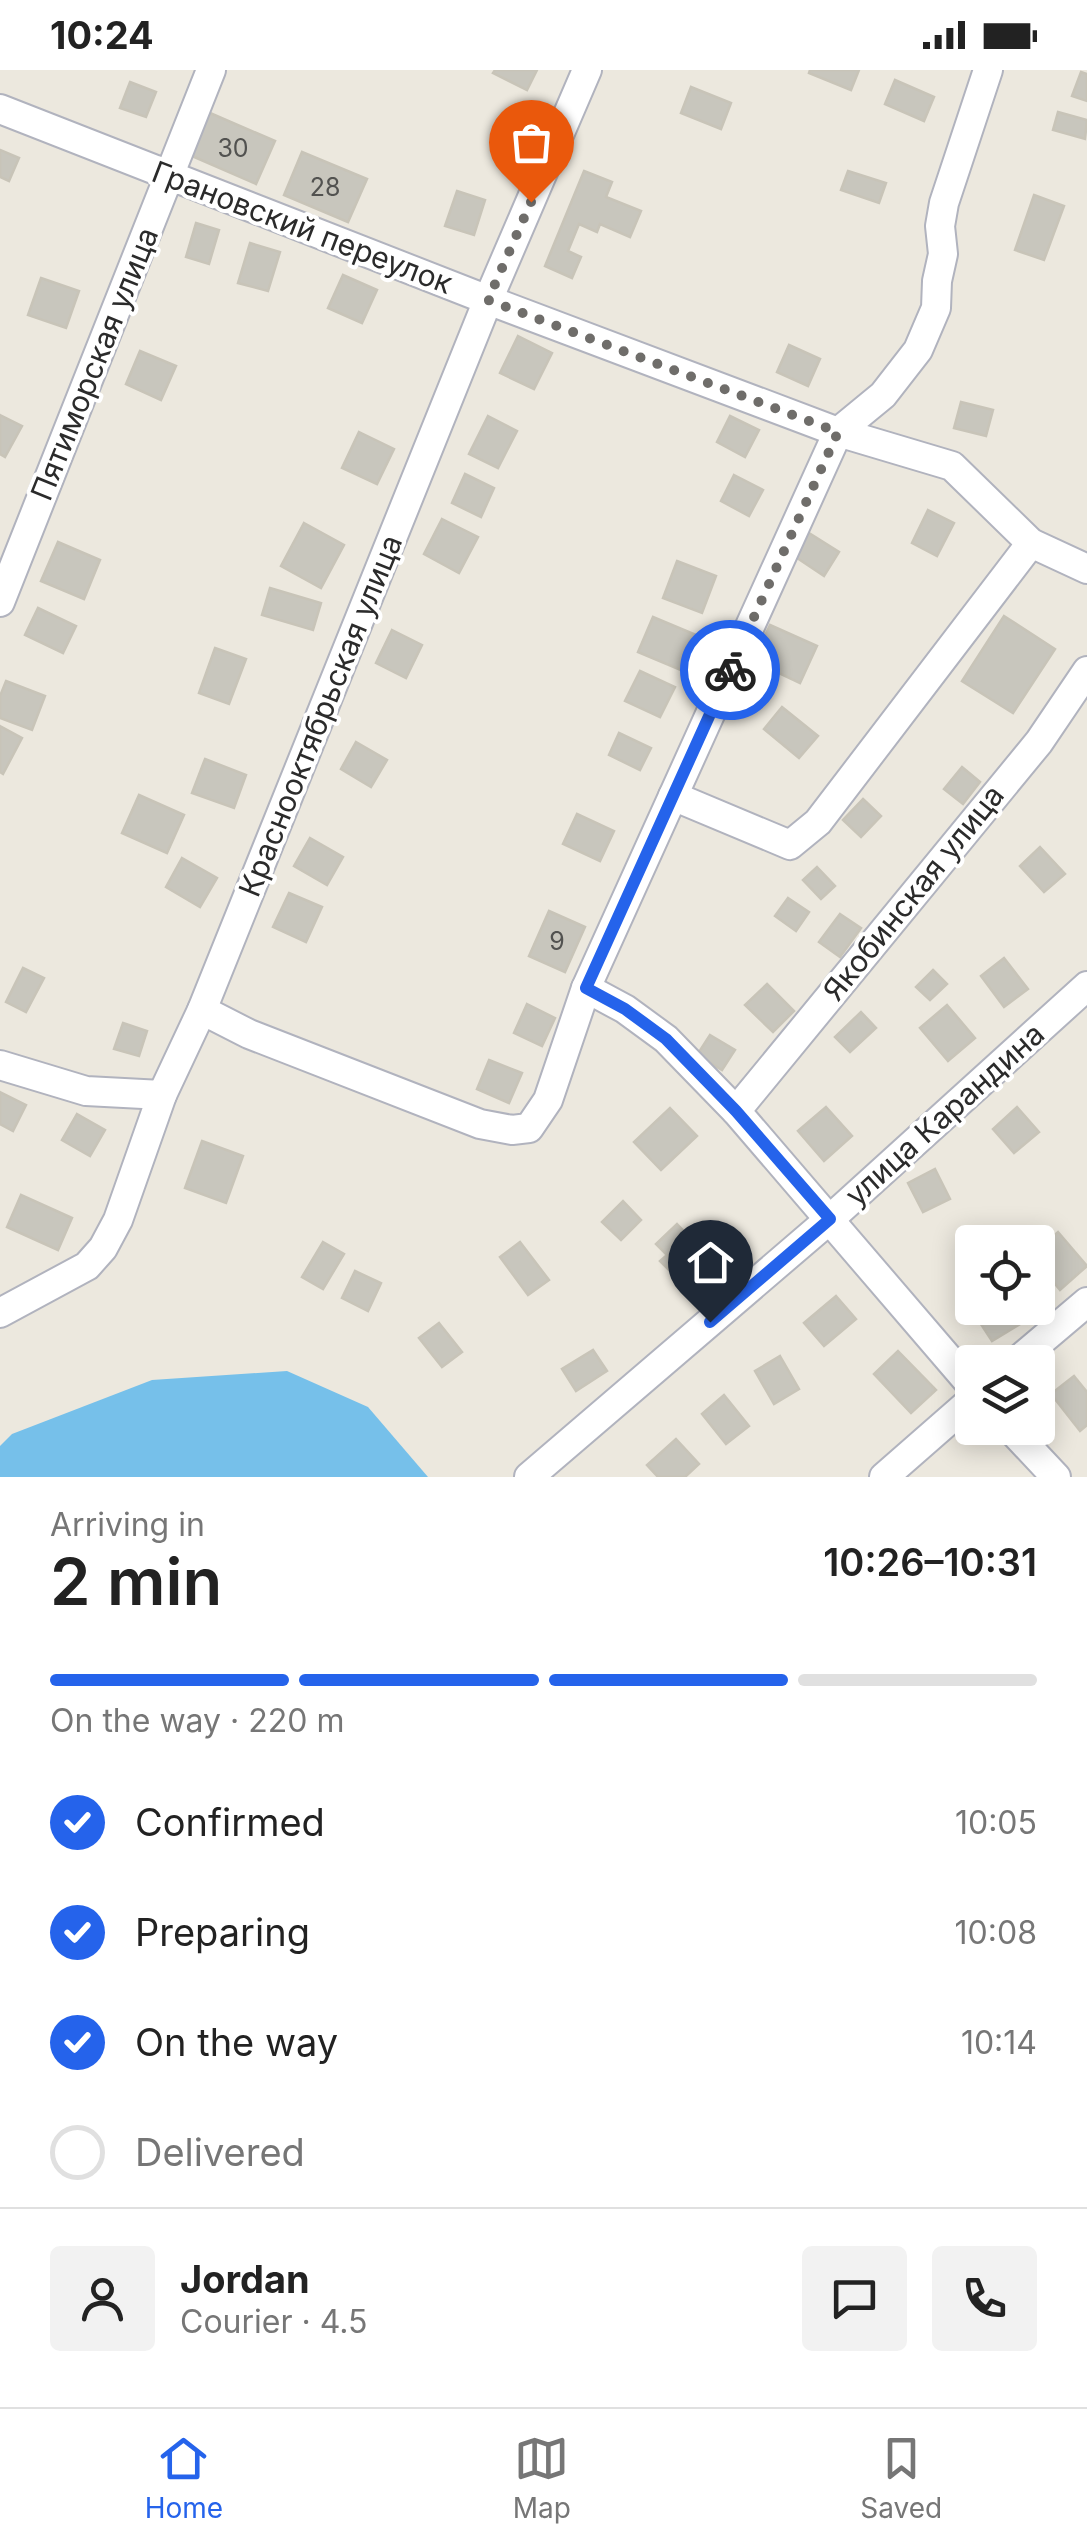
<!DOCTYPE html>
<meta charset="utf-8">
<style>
:root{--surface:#fff;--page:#f2f2f2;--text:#222;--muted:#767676;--line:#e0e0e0;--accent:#2563eb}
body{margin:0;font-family:Inter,sans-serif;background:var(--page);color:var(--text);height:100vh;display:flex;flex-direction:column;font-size:38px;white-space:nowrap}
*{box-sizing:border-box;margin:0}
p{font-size:32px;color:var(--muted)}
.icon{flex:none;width:55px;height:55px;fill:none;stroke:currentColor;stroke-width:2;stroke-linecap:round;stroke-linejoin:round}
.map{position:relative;height:1407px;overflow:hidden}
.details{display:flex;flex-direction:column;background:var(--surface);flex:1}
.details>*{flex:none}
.buttons{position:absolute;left:955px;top:1155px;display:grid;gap:20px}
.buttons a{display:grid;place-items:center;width:100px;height:100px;border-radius:10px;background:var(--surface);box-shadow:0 5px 25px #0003;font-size:50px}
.pin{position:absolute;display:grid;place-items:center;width:85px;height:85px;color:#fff;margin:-102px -42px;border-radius:50% 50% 50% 0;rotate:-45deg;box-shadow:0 0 10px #0007}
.pin .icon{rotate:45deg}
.courier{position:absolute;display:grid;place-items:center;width:100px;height:100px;margin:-50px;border:8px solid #2563eb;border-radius:50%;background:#fff;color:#222;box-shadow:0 2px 12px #0007}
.summary em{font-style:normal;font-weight:600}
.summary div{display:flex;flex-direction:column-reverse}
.summary{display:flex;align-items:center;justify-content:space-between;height:170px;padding:0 50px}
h1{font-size:65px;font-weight:600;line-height:75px}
.bar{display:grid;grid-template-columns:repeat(4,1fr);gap:15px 10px;align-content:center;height:120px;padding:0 50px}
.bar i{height:12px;border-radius:8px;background:var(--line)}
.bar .current{background:var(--accent)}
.bar p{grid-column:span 4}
.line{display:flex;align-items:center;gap:25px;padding:0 50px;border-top:2px solid var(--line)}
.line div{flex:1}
.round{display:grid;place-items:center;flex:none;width:105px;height:105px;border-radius:10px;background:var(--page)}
ol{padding:0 50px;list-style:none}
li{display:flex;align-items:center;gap:30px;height:110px}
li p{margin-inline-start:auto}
li .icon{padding:10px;border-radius:50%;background:var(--accent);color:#fff;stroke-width:4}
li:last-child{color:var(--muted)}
li i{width:55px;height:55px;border:5px solid var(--line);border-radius:50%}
.status{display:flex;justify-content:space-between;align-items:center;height:70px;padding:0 50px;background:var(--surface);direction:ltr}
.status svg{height:28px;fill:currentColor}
.menu{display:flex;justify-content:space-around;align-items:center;height:140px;border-top:2px solid var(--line);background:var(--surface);font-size:28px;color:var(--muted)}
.menu a{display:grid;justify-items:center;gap:5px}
.menu .current{color:var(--accent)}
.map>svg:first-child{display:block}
</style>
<div class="status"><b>10:24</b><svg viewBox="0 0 49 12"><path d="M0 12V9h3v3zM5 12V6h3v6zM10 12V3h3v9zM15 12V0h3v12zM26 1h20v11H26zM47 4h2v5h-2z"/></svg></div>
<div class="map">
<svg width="1087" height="1407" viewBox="0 0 1087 1407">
<rect width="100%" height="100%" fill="#ece8de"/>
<polygon fill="#76c0ea" points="287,1301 368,1337 428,1407 0,1407 0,1376 12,1364 152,1310"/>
<g fill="#c8c6bd" stroke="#c8c4b8" stroke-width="2.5">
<polygon points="495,0 537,0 527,20 493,3"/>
<polygon points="810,0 859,0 851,20 809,3"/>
<polygon points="1081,2 1087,4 1087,31 1072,26"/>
<polygon points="895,10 934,27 924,51 885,34"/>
<polygon points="130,12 156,22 146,47 120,38"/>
<polygon points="691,17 731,33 721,59 681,43"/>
<polygon points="1058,42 1087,50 1085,69 1053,60"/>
<polygon points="210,43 275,71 256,114 192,86"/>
<polygon points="0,80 19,88 9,111 0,107"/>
<polygon points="302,82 367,109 348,152 284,125"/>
<polygon points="584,101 612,112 606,127 641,141 630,167 600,154 597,162 579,154 568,181 581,187 572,208 545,196"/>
<polygon points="848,101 886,113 879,133 841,120"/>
<polygon points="457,121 485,130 474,165 445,156"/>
<polygon points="1034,125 1064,136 1044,190 1015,180"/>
<polygon points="196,153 219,160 209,194 186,187"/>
<polygon points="250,173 280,182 268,221 238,213"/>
<polygon points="343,205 377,220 362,253 328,238"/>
<polygon points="41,208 79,221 66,258 28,245"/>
<polygon points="518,266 552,283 534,319 500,303"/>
<polygon points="789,275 820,289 808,316 777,302"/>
<polygon points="140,281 176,296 161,330 126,314"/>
<polygon points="961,332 993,340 986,366 954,358"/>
<polygon points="0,345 22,356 5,387 0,384"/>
<polygon points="488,346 517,361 498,398 469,384"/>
<polygon points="730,346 759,360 745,387 717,372"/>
<polygon points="359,362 394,379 377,414 342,398"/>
<polygon points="465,404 494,418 481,447 452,433"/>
<polygon points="734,405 763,420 749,446 721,431"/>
<polygon points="928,440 954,453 937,486 912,473"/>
<polygon points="442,449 478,467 459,503 424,484"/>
<polygon points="304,453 344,475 321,518 281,496"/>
<polygon points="809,463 839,482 824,506 794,486"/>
<polygon points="58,472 100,490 84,529 41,511"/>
<polygon points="677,491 716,506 702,543 663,528"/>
<polygon points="270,518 321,533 313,560 262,545"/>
<polygon points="38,538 76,556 63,583 25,565"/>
<polygon points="1004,546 1055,579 1013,643 962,611"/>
<polygon points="653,547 696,565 681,600 638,582"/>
<polygon points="770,555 817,576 800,613 753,591"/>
<polygon points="392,560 422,575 406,608 376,593"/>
<polygon points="215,578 246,589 229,634 199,623"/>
<polygon points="640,601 675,617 660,647 625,631"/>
<polygon points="6,611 45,626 32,660 0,648 0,626"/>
<polygon points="782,637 818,666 799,688 764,659"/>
<polygon points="0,656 22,668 3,704 0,702"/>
<polygon points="619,663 651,678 640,700 609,685"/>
<polygon points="356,672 387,690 371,717 341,699"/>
<polygon points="205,689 246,705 234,738 192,723"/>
<polygon points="962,697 980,712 963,734 944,719"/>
<polygon points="139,725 184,745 167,783 122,763"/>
<polygon points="863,729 881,746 861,767 843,750"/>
<polygon points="577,744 614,761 600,791 563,774"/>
<polygon points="310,768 343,787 327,815 294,796"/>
<polygon points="1040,777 1065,804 1044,822 1020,796"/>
<polygon points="182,788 217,808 200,837 166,817"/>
<polygon points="817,797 835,816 821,829 803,810"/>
<polygon points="289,823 322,837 306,872 273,857"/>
<polygon points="788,828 809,842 796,861 775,846"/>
<polygon points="549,841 585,857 565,902 529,886"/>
<polygon points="840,844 861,858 840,887 819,872"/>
<polygon points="1004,888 1028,919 1004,937 981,906"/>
<polygon points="23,898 44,908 26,942 6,932"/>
<polygon points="933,900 947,914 930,930 916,917"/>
<polygon points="767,914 794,941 773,962 745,935"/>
<polygon points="527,934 555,948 542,976 514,963"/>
<polygon points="947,935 975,968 948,991 920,958"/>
<polygon points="861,942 876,958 850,982 835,967"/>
<polygon points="123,953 147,961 139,986 114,979"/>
<polygon points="710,965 735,980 722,1000 697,985"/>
<polygon points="489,990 522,1003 509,1033 477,1019"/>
<polygon points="0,1022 26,1035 13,1061 0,1054"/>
<polygon points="826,1037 852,1066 824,1091 798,1061"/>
<polygon points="1017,1037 1039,1062 1014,1083 993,1059"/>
<polygon points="670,1038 697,1066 661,1100 634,1072"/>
<polygon points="77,1044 105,1060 90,1086 62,1070"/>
<polygon points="202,1071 243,1086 226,1133 185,1118"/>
<polygon points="935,1099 950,1129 923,1142 908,1113"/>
<polygon points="21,1125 72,1148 58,1180 7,1157"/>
<polygon points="623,1131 641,1150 621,1170 602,1152"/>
<polygon points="677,1154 709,1187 682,1213 660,1191 667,1185 656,1174"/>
<polygon points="1058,1162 1087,1196 1060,1220 1038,1193 1038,1180"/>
<polygon points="323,1172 344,1184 323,1219 302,1207"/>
<polygon points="520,1172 549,1210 528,1225 500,1187"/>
<polygon points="355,1201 381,1213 368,1241 342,1228"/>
<polygon points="836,1226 856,1249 824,1276 804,1253"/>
<polygon points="980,1238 1010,1238 1020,1254 992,1271 973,1242"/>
<polygon points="439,1253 462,1282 442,1297 419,1268"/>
<polygon points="593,1280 607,1301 576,1321 562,1299"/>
<polygon points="898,1281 936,1320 911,1343 874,1304"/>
<polygon points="780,1286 799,1319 774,1334 755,1301"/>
<polygon points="1074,1306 1087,1322 1087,1355 1080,1361 1051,1324"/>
<polygon points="724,1325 749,1356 726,1374 702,1344"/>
<polygon points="676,1369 699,1394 685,1407 658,1407 647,1395"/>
</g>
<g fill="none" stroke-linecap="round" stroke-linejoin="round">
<defs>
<g id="minor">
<polyline points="0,39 488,230 838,362 952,396 1031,473 1087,499"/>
<polyline points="0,532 211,0"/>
<polyline points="673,726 790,775 818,752 1031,473"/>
<polyline points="586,918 625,939 666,969 736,1041 972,1316"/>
<polyline points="202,940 249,964 480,1054 512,1060 529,1058 548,1030 586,918 838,362 883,325 918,280 936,238 937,211 943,184 940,156 944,133 988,0"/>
<polyline points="0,995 86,1021 162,1025"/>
<polyline points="736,1041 1039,672 1087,601"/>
<polyline points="0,1243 87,1196 103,1178 118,1150 162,1025 202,940 488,230 587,0"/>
<polyline points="1016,1292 1087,1232"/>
<polyline points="1010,1358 1056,1407"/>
<polyline points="529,1407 830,1149 1087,916"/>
<polyline points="884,1407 972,1330"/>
</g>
</defs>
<use href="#minor" stroke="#b1b3be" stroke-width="32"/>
<use href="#minor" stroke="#fff" stroke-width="28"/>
</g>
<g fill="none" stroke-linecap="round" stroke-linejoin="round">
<polyline stroke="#6f6d6a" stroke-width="10" stroke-dasharray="0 18" points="531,132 488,230 838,362 730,600"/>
<polyline stroke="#2563eb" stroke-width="12" points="710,1252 830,1149 736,1041 666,969 625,939 586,918 730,600"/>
</g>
<g text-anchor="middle" stroke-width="8" stroke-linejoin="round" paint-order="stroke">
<g font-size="25" fill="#525250">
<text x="233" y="87">30</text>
<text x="325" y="126">28</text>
<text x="557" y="880">9</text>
</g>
<g font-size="30" fill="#2b2b2b" stroke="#fff">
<text transform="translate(302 158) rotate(21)" y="10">Грановский переулок</text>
<text transform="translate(95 294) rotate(-68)" y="10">Пятиморская улица</text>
<text transform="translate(321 646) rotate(-68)" y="10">Краснооктябрьская улица</text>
<text transform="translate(914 823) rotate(-51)" y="10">Якобинская улица</text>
<text transform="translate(945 1045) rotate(-42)" y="10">улица Карандина</text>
</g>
</g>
</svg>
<div class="buttons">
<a><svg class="icon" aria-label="locate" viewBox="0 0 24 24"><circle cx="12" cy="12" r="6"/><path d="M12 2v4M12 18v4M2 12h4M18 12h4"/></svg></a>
<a><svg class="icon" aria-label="layers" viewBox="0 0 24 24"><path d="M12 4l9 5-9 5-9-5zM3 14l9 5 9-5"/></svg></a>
</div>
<div class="pin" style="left:531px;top:132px;background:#ea580c"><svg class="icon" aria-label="bag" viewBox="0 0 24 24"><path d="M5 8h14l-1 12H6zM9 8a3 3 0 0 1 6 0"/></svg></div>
<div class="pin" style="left:710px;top:1252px;background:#1f2937"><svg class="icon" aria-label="home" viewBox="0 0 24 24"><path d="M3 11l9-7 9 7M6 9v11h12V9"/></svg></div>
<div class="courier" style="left:730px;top:600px"><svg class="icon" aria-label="bike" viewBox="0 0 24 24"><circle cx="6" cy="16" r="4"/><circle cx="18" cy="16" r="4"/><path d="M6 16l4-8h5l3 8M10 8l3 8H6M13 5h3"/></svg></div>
</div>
<section class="details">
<div class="summary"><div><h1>2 min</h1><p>Arriving in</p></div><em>10:26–10:31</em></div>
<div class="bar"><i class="current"></i><i class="current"></i><i class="current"></i><i></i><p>On the way · 220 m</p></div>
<ol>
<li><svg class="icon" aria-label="check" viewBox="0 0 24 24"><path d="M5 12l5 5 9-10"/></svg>Confirmed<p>10:05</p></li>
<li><svg class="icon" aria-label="check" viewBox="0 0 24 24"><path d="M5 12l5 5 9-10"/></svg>Preparing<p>10:08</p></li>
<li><svg class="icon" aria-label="check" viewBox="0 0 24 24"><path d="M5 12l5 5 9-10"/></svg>On the way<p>10:14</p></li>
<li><i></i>Delivered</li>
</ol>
<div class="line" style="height:180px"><a class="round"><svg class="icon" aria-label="person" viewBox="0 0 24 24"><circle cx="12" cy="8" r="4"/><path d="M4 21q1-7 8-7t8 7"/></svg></a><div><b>Jordan</b><p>Courier · 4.5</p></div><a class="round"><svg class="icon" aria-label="chat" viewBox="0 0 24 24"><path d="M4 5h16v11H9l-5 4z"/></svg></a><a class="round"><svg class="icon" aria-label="phone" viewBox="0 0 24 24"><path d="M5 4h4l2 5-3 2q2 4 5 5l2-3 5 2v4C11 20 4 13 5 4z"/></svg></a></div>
</section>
<nav class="menu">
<a class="current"><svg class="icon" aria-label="home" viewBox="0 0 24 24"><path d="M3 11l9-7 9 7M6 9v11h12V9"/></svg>Home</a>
<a><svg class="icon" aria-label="map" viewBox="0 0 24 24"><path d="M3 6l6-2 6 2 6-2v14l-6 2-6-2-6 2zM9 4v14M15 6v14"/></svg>Map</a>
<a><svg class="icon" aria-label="saved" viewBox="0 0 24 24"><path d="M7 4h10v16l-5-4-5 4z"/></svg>Saved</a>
</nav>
